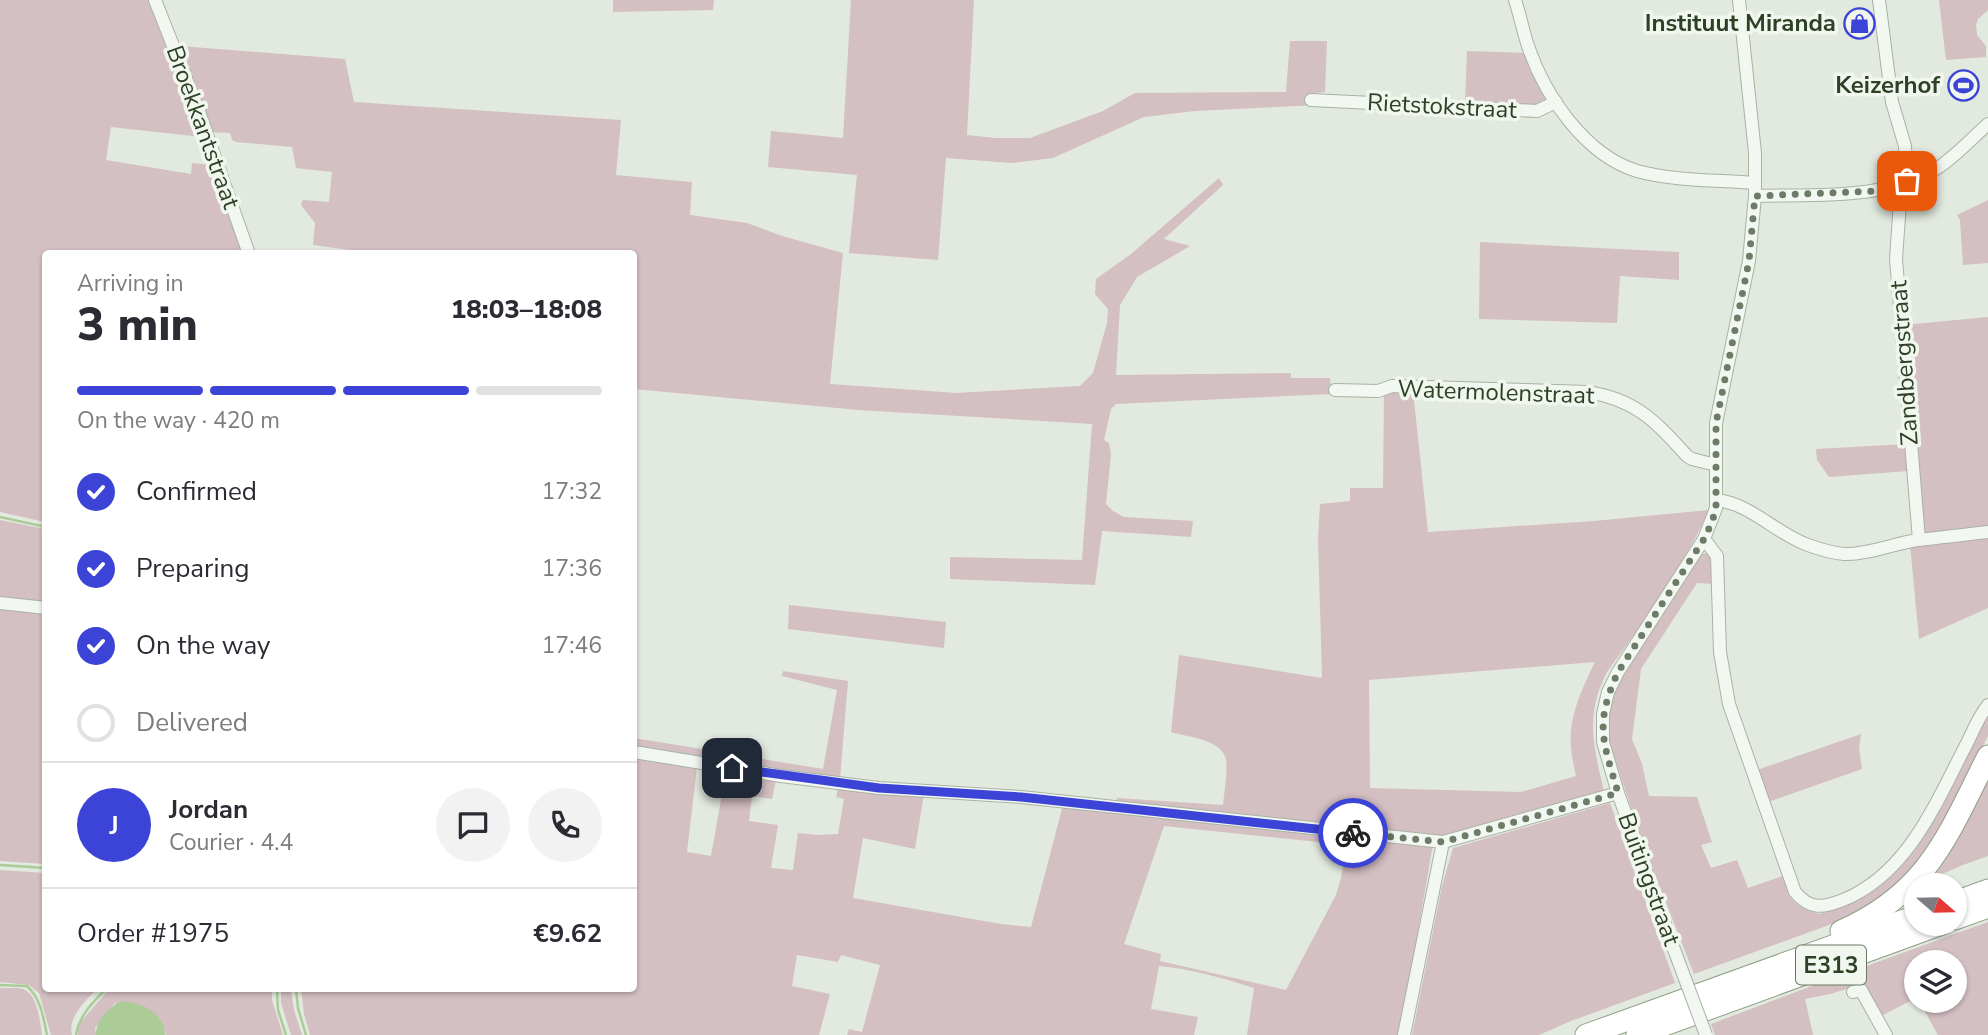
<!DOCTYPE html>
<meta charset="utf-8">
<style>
:root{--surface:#fff;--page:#f2f2f3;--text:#2b2b33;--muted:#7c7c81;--line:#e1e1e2;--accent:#3b44d7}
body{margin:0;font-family:"Nunito Sans",sans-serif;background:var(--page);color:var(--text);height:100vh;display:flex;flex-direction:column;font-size:26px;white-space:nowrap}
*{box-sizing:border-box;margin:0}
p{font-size:23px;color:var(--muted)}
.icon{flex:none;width:38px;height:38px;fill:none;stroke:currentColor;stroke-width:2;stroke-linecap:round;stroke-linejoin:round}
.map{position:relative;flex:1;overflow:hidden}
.drawer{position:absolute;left:42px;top:250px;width:595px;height:742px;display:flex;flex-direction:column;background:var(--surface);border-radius:7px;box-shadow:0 2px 5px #0004}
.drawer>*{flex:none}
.needle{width:46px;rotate:110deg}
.buttons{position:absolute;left:1904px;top:873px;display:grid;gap:14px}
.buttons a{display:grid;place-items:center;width:63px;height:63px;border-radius:50%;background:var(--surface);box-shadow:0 2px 5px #0004;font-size:35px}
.pin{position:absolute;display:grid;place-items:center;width:60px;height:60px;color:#fff;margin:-30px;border-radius:14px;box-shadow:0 4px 10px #0006}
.courier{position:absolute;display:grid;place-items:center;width:70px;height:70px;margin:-35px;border:5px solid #3b44d7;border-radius:50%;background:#fff;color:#222;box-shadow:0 2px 9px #0007}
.head em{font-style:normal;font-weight:800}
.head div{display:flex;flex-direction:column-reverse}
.head{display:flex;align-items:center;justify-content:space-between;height:119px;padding:0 35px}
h1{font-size:46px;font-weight:800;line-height:52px}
.bar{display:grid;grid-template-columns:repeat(4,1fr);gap:10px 7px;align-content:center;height:84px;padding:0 35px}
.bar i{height:9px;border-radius:5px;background:var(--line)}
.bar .selected{background:var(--accent)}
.bar p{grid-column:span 4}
.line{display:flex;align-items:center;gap:18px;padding:0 35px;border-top:2px solid var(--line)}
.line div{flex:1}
.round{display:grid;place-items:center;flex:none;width:74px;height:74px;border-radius:37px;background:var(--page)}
ol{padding:0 35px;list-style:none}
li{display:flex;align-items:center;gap:21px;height:77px}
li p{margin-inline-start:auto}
li .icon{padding:7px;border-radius:50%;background:var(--accent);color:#fff;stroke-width:4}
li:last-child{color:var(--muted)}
li i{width:38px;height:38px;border:4px solid var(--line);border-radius:50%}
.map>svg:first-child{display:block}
</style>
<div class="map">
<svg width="1988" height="1035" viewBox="0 0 1988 1035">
<rect width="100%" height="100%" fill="#e2e9df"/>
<g fill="#d4bfc3" fill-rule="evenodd">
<polygon points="0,0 148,0 202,137 111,127 106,160 191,174 192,163 211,165 223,191 242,254 46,254 45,522 0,512"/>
<polygon points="613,0 714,0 713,10 613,12"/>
<polygon points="851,0 974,0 967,135 995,138 1030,138 1103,111 1135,93 1286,92 1290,41 1327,41 1325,92 1317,93 1317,105 1195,111 1144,117 1053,158 1011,163 946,158 938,260 849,253 857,175 768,167 771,131 843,138"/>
<polygon points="1939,0 1988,0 1988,10 1978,19 1976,25 1977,35 1986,46 1986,57 1946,60"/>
<polygon points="180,46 345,59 354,102 621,120 616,175 692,182 690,215 747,223 782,236 843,253 830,384 956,393 1080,386 1093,373 1107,323 1108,309 1095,294 1096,279 1131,254 1219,178 1223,185 1164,239 1190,246 1137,277 1120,305 1116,375 1291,373 1291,378 1330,378 1331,394 1116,404 1111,409 1104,440 1109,443 1111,454 1106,504 1113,511 1124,517 1193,521 1191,537 1102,531 1095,585 950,579 950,557 1082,560 1092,424 858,410 634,389 634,254 380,254 313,245 315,223 301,205 303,200 329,202 332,172 296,168 292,147 236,142 232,140 230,133 212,132"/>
<polygon points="1467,51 1526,53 1545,92 1546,99 1535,106 1465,102"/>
<polygon points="1988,200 1988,263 1963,265 1960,220 1957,215"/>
<polygon points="1480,242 1679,252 1679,280 1620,276 1617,323 1479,319"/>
<polygon points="1988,317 1988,530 1925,534 1922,529 1903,325"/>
<path d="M1397,390L1413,391L1428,532L1594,521L1709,510C1683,568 1644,621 1607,672C1585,714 1593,746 1604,791L1434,838L1408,990L1397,1035H1247L1254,988C1223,978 1192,969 1159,966L1151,1009L1198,1017L1194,1035H847L849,1029L862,1032L880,965L841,955L838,962L797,955L792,986L830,994L819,1035H310L304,1014L301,989H634V738L823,769L837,690L782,676L783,671L848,681L840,779L924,794L915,849L863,838L853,898L1001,924L1031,927L1063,805L1116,810L1117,798L1223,805C1224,794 1229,765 1225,756C1218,739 1187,737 1171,732L1179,655L1322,678L1318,538L1320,504L1350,501V488H1383L1384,394ZM1595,662C1583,687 1568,717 1571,748C1572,757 1574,767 1576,776L1521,792L1370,788L1369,680ZM697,767L726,771L711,856L687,852ZM776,780L838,789L836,797L844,799L838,834L817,835L798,833L793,870L771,868L778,825L749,821L752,796L772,799ZM1164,826L1347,845L1341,878L1336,895L1286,990L1160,961L1161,954L1124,944Z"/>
<polygon points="1908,444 1908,471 1829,477 1817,460 1816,449"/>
<polygon points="0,520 45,529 45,604 0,599"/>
<polygon points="1988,534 1988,608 1919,639 1910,544"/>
<path d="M1706,553L1711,555L1714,584L1697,583L1641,669L1632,739L1642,764L1649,796L1697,797L1712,842L1701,845L1711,868L1737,860L1748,888L1783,876C1789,900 1794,907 1819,914L1851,902L1885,879L1988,713V736L1959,794L1931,845L1901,881L1854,916L1694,974L1643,844L1608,738L1609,712L1615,693L1627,667L1695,562L1702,554Z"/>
<polygon points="789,605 946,622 944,648 788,629"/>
<polygon points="0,607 45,612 45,864 0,861"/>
<polygon points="1861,734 1859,748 1862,769 1768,802 1757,770"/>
<polygon points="1988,768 1988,856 1963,865 1924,882"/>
<polygon points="1610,803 1675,983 1571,1021 1539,1035 1412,1035 1442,886 1453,848"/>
<path d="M0,870L45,873L46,989H97C86,1000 67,1018 72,1035H51L39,993L29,985L0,982Z"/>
<polygon points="1988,922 1988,1035 1938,1035 1919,1001 1955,1001 1955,962 1916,962 1916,998 1881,1016 1863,984 1830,994 1805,999 1813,1035 1715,1035 1711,1024 1836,977"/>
<path d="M0,988C7,989 17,987 23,989C38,994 40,1022 42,1035H0Z"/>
<polygon points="109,989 272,989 272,1000 283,1035 165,1035 166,1032 115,1003 95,1028 96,1035 78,1035 78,1025"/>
<polygon points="281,989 291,989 294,1010 302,1035 291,1035 281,1003"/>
</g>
<path fill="#accc97" d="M123,1001C143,1003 164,1013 165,1035H96C95,1021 110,1005 123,1001Z"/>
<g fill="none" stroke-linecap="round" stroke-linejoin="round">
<g stroke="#accc97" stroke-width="2.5">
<polyline points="0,517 46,527"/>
<polyline points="0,865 46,868"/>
<path d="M0,985L27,986C41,999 43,1016 47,1035"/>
<polyline points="277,989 278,1010 286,1035"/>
<polyline points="296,989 298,1008 306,1035"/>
<path d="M76,1035C79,1016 92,1003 106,989"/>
</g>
<defs>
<g id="minor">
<polyline points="155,0 198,109 249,254"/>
<path d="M1515,0C1520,15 1523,31 1528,46C1545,96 1585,155 1637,171C1673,181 1717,180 1754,183"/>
<polyline points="1879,0 1892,102 1905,146 1907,181"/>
<polyline points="1311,100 1537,111 1556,102"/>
<polyline points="1897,185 1900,202 1896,259 1919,540"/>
<path d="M1755,196C1815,194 1886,201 1939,167C1957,155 1972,138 1988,124"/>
<path d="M1335,390L1378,391L1392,386L1587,392C1636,399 1656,422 1687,456L1692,459L1716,465"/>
<path d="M1717,500C1751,504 1775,533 1808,545C1819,549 1832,553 1844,554C1867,555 1895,543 1918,540C1942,537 1965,535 1988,532"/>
<path d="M1704,539L1717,556L1720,652L1729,704L1795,892C1810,910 1823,908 1843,900C1907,874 1935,805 1965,747C1972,734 1978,717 1988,705"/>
<polyline points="0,603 46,608"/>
<polyline points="634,752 781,776 879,788 1021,797 1443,842 1618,793"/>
<polyline points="1675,952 1618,793 1603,742 1603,714 1608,692 1618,672 1704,539 1716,508 1716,423 1749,261 1755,196 1755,153 1739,0"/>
<polyline points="1853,992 1861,990 1886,1035"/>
<polyline points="1404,1035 1443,842"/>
</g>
<g id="motorway">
<polyline points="1955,902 1988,890"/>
<polyline points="1955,919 1988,907"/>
<path d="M1841,931C1928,893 1948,835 1988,756"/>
<polyline points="1586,1035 1916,916"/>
<polyline points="1637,1035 1942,924"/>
</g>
</defs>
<use href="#minor" stroke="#a8b3a4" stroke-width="14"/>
<use href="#motorway" stroke="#8da185" stroke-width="23"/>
<use href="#minor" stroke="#f3f7f2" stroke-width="12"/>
<use href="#motorway" stroke="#fff" stroke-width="21"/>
<defs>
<polyline id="minor-bridge" points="1675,952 1706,1035"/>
</defs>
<use href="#minor-bridge" stroke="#a8b3a4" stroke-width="14" stroke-linecap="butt"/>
<use href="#minor-bridge" stroke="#f3f7f2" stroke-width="12"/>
</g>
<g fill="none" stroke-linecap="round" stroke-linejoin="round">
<path stroke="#6d7c67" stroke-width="7" stroke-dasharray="0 12.6" d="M1353,833L1443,842L1618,793C1603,741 1594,724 1618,672L1704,539L1712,522L1716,508V423L1749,261L1755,196L1876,191L1907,181"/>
<polyline stroke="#3b44d7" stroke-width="9" points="732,768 879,788 1021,797 1353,833"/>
</g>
<defs>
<symbol id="shop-ring" viewBox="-11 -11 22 22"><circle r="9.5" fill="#f1f7ee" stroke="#3b44d7" stroke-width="1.5"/><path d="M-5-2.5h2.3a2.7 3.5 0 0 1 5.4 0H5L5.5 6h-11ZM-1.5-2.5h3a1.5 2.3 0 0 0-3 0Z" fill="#3b44d7"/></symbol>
<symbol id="stadium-ring" viewBox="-11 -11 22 22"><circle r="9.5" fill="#f1f7ee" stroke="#3b44d7" stroke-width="1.5"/><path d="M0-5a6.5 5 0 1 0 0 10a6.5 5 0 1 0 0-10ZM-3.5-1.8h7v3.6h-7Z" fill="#3b44d7"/></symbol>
</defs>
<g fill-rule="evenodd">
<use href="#shop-ring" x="1842" y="6" width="35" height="35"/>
<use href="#stadium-ring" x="1946" y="68" width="35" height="35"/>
</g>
<g text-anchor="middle" stroke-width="7" stroke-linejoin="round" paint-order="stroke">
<rect fill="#f1f7ee" stroke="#687863" stroke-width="2" x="1796" y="945.5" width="70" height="39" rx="5"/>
<g font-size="23" font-weight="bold" fill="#2e4127">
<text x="1831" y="973">E313</text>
</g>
<g font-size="24" font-weight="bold" fill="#2e4127" stroke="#f1f7ee" text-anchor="end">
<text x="1836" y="31">Instituut Miranda</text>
<text x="1940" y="93">Keizerhof</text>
</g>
<g font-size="24" fill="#2e4127" stroke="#f1f7ee">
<text transform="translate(1442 106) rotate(3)" y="8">Rietstokstraat</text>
<text transform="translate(203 127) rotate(70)" y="8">Broekkantstraat</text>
<text transform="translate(1904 363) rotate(-94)" y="8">Zandbergstraat</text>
<text transform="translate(1496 392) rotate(2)" y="8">Watermolenstraat</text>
<text transform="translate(1649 879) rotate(70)" y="8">Buitingstraat</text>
</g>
</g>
</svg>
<div class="buttons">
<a><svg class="needle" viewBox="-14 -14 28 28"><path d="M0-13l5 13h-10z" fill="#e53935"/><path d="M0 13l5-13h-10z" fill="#7c7c81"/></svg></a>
<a><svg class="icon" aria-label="layers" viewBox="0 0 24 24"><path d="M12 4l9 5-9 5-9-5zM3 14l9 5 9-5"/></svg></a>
</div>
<div class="pin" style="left:1907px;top:181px;background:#ea580c"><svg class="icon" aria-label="bag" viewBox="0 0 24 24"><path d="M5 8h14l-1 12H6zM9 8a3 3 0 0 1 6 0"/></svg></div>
<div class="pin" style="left:732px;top:768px;background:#1f2937"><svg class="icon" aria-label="home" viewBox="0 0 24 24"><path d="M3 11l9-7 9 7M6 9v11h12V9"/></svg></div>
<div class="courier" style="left:1353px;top:833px"><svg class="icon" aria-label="bike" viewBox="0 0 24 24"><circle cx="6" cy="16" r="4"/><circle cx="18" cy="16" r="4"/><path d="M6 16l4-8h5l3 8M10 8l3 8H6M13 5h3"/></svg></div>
<section class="drawer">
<div class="head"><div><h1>3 min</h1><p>Arriving in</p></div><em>18:03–18:08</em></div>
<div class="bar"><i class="selected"></i><i class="selected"></i><i class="selected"></i><i></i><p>On the way · 420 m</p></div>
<ol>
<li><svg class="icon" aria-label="check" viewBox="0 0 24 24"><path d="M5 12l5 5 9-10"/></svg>Confirmed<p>17:32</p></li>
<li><svg class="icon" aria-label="check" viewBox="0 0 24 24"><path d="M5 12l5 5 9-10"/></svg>Preparing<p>17:36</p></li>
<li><svg class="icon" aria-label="check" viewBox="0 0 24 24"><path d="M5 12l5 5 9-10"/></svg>On the way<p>17:46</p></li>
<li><i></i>Delivered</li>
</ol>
<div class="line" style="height:126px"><b class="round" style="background:var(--accent);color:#fff">J</b><div><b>Jordan</b><p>Courier · 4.4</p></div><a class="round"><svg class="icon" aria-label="chat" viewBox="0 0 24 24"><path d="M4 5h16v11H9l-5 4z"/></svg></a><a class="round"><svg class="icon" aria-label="phone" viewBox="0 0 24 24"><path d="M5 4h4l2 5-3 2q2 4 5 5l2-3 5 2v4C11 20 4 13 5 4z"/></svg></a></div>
<div class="line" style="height:91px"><div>Order #1975</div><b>€9.62</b></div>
</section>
</div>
